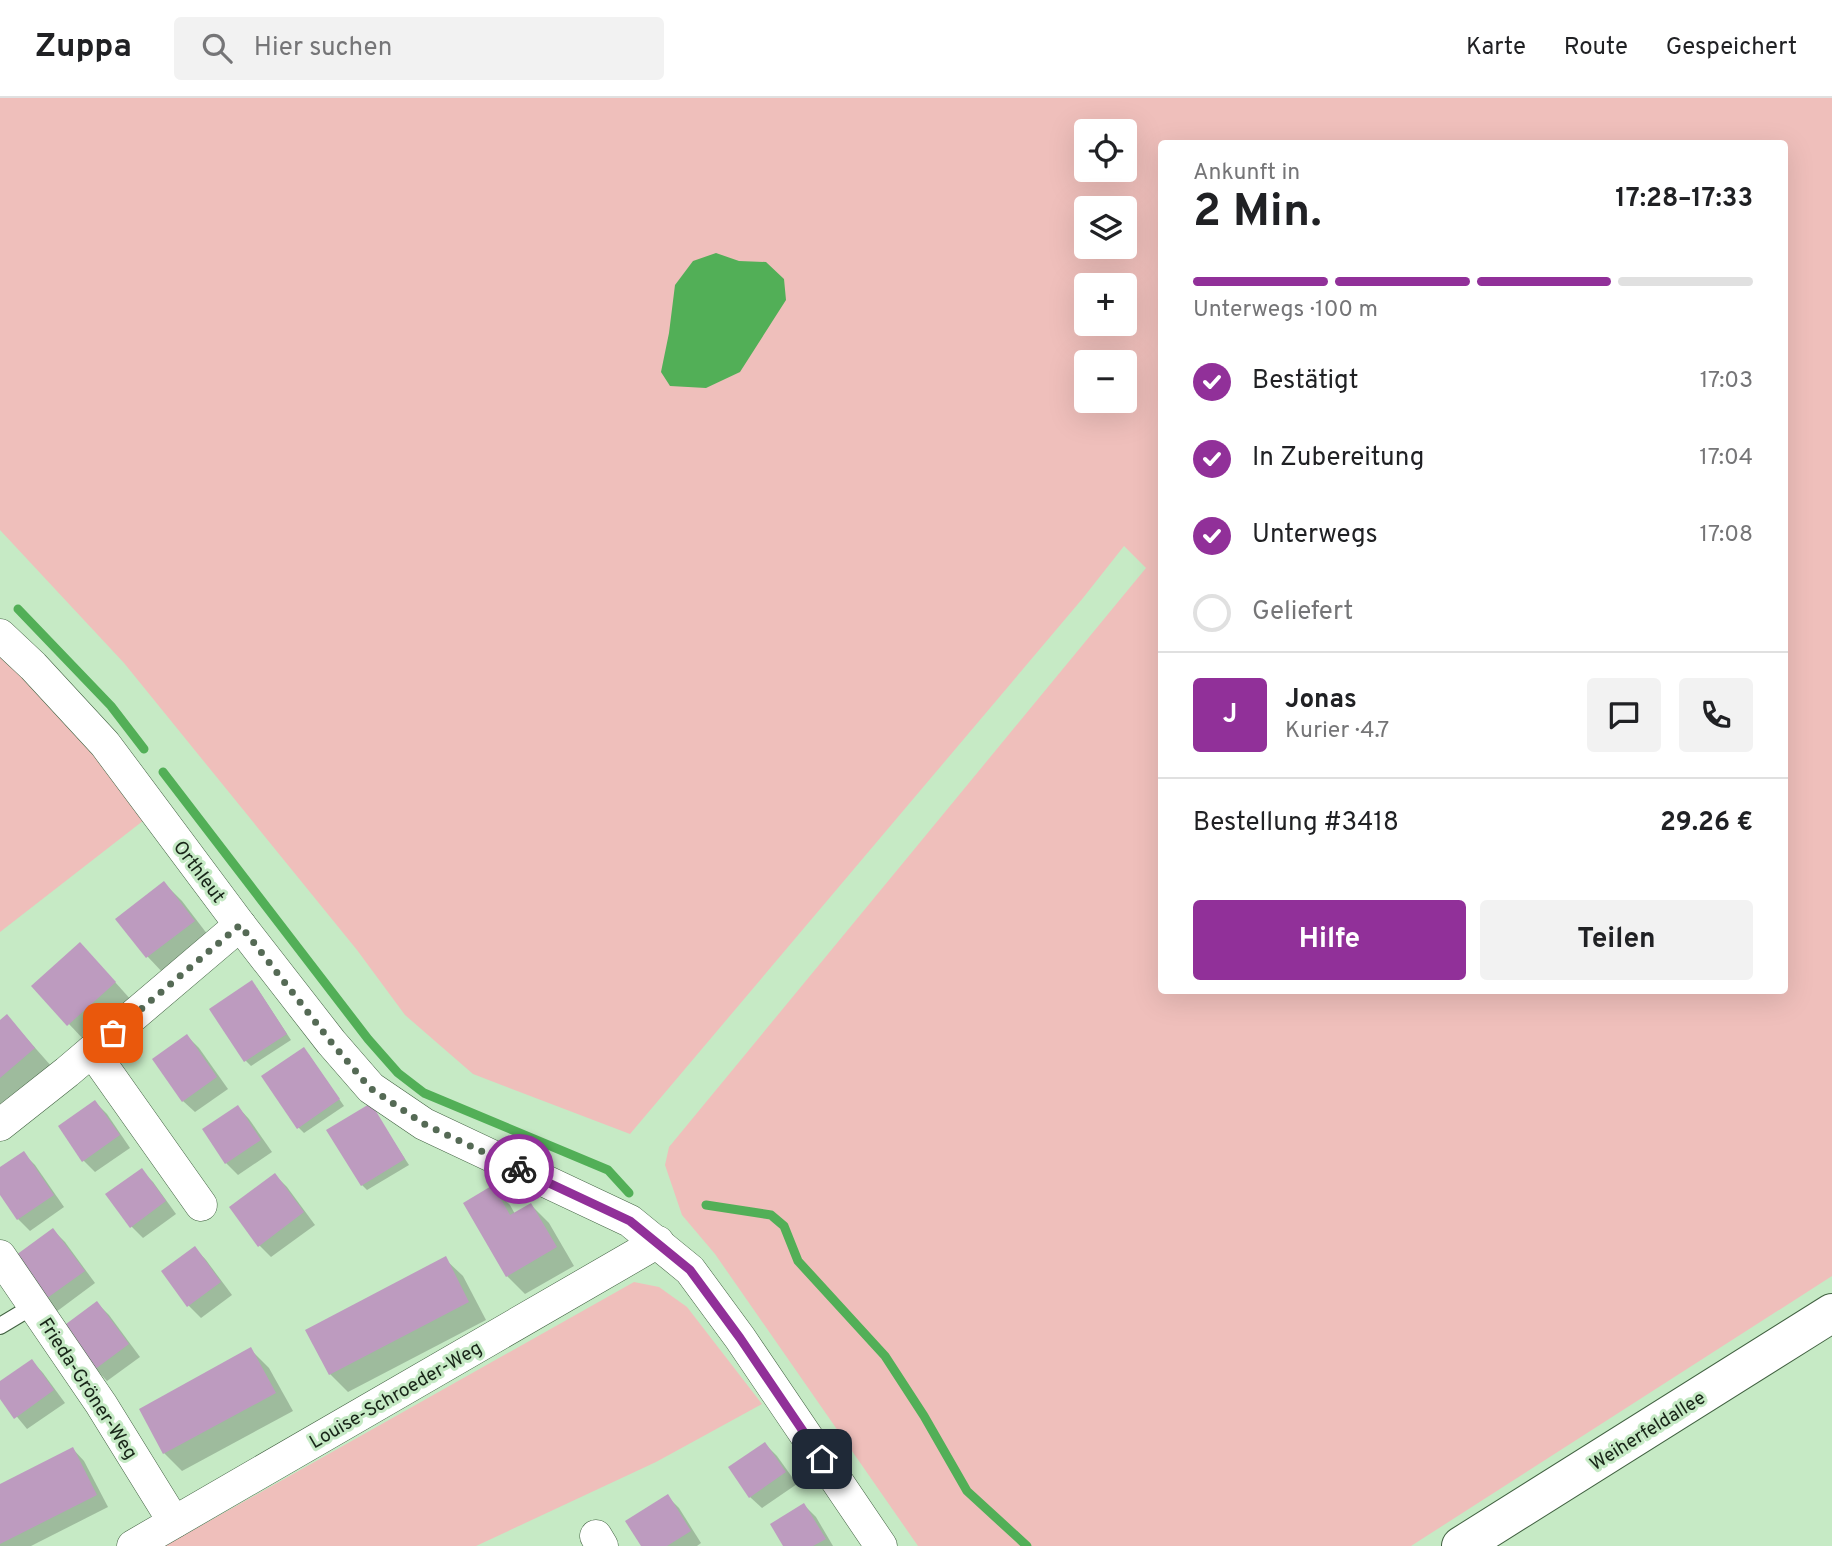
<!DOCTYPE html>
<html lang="de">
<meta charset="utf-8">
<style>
:root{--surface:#fff;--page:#f2f2f2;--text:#202124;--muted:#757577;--line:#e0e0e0;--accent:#913099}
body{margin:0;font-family:Overpass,sans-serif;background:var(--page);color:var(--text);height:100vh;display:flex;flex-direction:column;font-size:26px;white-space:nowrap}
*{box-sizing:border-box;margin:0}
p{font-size:23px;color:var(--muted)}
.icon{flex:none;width:38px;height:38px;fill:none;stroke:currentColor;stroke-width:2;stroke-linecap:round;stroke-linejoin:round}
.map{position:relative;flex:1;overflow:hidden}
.sheet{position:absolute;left:1158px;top:42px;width:630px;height:854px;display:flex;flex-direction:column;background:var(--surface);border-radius:7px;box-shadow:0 7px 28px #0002}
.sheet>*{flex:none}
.controls{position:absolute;left:1074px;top:21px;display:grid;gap:14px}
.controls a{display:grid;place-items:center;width:63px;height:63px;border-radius:7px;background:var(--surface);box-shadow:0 7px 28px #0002;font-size:35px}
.pin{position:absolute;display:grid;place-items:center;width:60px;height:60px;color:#fff;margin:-30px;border-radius:14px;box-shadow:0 4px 10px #0006}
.courier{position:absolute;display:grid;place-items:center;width:70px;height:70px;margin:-35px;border:5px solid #913099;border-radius:50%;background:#fff;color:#222;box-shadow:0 2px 9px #0007}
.overview em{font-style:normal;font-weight:700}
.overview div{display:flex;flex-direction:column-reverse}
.overview{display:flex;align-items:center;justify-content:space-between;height:119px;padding:0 35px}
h1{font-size:46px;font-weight:700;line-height:52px}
.bar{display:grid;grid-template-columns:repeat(4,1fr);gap:10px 7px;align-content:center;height:84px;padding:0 35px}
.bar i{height:9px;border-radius:5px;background:var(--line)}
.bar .selected{background:var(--accent)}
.bar p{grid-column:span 4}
.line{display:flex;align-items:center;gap:18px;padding:0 35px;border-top:2px solid var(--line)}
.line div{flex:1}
.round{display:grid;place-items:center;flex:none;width:74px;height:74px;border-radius:7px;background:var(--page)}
ol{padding:0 35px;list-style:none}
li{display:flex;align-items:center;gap:21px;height:77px}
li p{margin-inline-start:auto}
li .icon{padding:7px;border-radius:50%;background:var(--accent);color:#fff;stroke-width:4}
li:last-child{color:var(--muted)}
li i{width:38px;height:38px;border:4px solid var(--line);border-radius:50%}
.action{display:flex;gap:14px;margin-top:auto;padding:14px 35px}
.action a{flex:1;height:80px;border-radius:7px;background:var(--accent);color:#fff;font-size:28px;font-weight:700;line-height:80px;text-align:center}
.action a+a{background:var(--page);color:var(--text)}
header{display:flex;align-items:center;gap:42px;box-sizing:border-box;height:98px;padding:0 35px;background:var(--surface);border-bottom:2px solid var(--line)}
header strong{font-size:33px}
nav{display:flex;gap:38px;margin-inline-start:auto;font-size:24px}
.search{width:490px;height:63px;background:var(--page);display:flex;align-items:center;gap:18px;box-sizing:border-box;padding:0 24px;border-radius:7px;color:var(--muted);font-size:26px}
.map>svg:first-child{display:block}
</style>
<header>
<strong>Zuppa</strong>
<div class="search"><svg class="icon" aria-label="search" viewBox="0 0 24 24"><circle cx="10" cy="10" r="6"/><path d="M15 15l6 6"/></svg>Hier suchen</div>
<nav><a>Karte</a><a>Route</a><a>Gespeichert</a></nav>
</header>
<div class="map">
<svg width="1832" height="1448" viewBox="0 0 1832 1448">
<rect width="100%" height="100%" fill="#c6eac5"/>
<g fill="#efbfbb" fill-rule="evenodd">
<path d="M0,0H1832V1178L1411,1448H918L715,1156L682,1117L665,1067L669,1049L1146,470L1124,448L1083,500L630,1036L473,976L405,917L357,852L124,565L0,432ZM1087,33H1125V72H1087ZM1162,46H1785V892H1162ZM1087,110H1125V149H1087ZM1087,187H1125V226H1087ZM1087,264H1125V303H1087Z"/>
<polygon points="0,551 89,646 148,719 0,834"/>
<polygon points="634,1184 659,1189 687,1209 762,1306 656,1364 476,1448 165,1448"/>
</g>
<polygon fill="#52af57" points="716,155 739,163 766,164 784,181 786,202 740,274 706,290 670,288 661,274 669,235 675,187 693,163"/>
<g fill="#0003">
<polygon points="164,785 182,803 211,841 165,877 148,859 118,821"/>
<polygon points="98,865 132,903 86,944 69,926"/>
<polygon points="257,890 291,942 251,968 246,963"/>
<polygon points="7,918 52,969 0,1012 0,924"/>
<polygon points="187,938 199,950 228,991 195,1014 183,1003"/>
<polygon points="309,957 344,1008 304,1035 298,1029"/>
<polygon points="95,1004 107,1016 130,1050 95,1074 83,1062"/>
<polygon points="370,1007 409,1067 367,1092 362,1087"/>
<polygon points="238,1009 249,1021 272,1054 238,1077 226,1065"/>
<polygon points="23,1055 35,1067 64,1109 30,1133 18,1121 0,1094 0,1071"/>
<polygon points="141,1072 153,1084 176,1116 143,1140 131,1128"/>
<polygon points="275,1077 287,1089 315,1127 271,1159 259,1147"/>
<polygon points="492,1089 510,1107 515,1116 531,1107 549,1125 574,1168 525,1196 507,1178 465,1106"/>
<polygon points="53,1132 65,1144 95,1185 56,1214 45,1202"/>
<polygon points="195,1150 206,1162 232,1197 201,1220 189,1208 163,1173"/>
<polygon points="445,1161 463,1178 486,1222 348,1294 330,1276"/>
<polygon points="97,1205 109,1217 140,1259 107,1283 96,1271"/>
<polygon points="251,1252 269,1270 293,1313 182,1373 164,1355"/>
<polygon points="32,1263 43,1275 65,1305 27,1331 0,1298 0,1286"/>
<polygon points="765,1346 777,1358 797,1386 762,1410 750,1399"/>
<polygon points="73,1351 84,1363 108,1409 31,1448 0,1448 0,1388"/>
<polygon points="667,1398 679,1410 701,1445 697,1448 643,1448"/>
<polygon points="804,1407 816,1419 833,1448 785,1448"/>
</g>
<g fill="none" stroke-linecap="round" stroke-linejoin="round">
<g stroke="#52af57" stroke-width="9">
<polyline points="18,511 111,608 144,651"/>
<polyline points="163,674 368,941 398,975 424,995 608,1072 629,1095"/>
<polyline points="706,1107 771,1117 784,1128 798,1163 885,1258 924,1318 967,1393 1027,1448"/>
</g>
</g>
<g fill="#bd9bbf">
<polygon points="164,783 195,823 146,860 115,821"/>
<polygon points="80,844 116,884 67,928 31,888"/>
<polygon points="252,882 287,936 244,964 209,911"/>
<polygon points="7,916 35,950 0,980 0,922"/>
<polygon points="187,936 217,979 182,1004 152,961"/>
<polygon points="304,949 340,1001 297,1031 261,978"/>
<polygon points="95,1002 120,1037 82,1064 58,1028"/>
<polygon points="371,1005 405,1061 361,1088 326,1032"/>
<polygon points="238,1007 261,1042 225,1066 202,1031"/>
<polygon points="24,1053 54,1097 17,1122 0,1097 0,1069"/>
<polygon points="142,1070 166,1103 130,1130 105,1096"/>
<polygon points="275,1075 304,1114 258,1149 229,1109"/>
<polygon points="493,1087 510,1117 531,1105 557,1149 506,1179 463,1105"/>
<polygon points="53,1130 85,1173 43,1203 12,1160"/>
<polygon points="195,1148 221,1184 187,1209 161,1173"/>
<polygon points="446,1158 469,1204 329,1277 305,1232"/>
<polygon points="97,1203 129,1246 94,1272 62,1229"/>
<polygon points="251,1249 276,1295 163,1356 139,1311"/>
<polygon points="32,1261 54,1292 14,1321 0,1301 0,1283"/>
<polygon points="765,1344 786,1374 749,1400 728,1369"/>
<polygon points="73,1349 97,1397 0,1446 0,1386"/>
<polygon points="668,1396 691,1433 667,1448 641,1448 625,1423"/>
<polygon points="804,1405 826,1441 813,1448 783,1448 770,1426"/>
</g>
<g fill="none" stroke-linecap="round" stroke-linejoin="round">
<defs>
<polyline id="lane" points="0,1228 35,1207"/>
<g id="street">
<polyline points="0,537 33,568 105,646 240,827 331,944 371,990 424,1026 630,1123 690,1172 740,1240 881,1448"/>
<polyline points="92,953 201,1107"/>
<polyline points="0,1027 67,974 240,827"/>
<polyline points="0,1158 101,1306 174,1424"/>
<polyline points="596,1438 602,1448"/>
<polyline points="133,1448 658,1144"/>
</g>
<polyline id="secondary" points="1461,1448 1832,1215"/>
</defs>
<use href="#lane" stroke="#416141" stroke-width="18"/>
<use href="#street" stroke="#416141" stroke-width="33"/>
<use href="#secondary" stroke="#416141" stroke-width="40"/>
<use href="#lane" stroke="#fff" stroke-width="16"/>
<use href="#street" stroke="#fff" stroke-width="32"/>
<use href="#secondary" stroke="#fff" stroke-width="38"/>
</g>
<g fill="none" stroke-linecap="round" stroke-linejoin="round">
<polyline stroke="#556a55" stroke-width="7" stroke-dasharray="0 12.6" points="113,935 240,827 331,944 370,990 424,1026 519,1071"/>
<polyline stroke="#913099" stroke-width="9" points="519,1071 630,1123 690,1172 740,1240 822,1361"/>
</g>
<g text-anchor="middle" stroke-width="6" stroke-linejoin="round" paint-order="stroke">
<g font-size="19" fill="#182518" stroke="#c6eac5">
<text transform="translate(200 773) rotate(53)" y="7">Orthleut</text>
<text transform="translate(89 1290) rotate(57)" y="7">Frieda-Gröner-Weg</text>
<text transform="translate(395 1296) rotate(-30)" y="7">Louise-Schroeder-Weg</text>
<text transform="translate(1647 1332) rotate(-32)" y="7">Weiherfeldallee</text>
</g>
</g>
</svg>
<div class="controls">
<a><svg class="icon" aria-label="locate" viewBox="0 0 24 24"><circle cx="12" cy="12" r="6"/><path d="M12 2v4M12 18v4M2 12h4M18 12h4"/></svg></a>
<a><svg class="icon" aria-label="layers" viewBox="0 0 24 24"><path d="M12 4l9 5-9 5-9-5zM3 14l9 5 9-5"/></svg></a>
<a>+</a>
<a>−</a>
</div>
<div class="pin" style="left:113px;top:935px;background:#ea580c"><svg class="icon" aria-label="bag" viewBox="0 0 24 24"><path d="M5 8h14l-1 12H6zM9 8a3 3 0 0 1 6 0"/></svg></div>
<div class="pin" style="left:822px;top:1361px;background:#1f2937"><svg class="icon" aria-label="home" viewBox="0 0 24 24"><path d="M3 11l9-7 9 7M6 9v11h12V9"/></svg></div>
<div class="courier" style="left:519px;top:1071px"><svg class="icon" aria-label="bike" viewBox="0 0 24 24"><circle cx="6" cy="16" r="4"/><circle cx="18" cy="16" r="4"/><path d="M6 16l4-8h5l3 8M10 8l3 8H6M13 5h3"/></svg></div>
<section class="sheet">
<div class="overview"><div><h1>2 Min.</h1><p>Ankunft in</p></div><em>17:28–17:33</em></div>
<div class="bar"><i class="selected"></i><i class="selected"></i><i class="selected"></i><i></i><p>Unterwegs · 100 m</p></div>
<ol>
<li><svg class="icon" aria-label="check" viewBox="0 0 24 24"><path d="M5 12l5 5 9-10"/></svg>Bestätigt<p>17:03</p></li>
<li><svg class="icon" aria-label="check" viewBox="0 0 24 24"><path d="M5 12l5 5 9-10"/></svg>In Zubereitung<p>17:04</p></li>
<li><svg class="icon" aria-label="check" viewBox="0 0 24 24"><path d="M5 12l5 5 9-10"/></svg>Unterwegs<p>17:08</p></li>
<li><i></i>Geliefert</li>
</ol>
<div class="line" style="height:126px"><b class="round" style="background:var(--accent);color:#fff">J</b><div><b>Jonas</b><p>Kurier · 4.7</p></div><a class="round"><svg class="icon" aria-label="chat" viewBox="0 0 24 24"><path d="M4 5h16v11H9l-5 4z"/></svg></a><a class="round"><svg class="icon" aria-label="phone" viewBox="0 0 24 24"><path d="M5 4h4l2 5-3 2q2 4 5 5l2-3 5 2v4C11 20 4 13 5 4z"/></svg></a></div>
<div class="line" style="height:91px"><div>Bestellung #3418</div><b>29.26 €</b></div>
<div class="action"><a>Hilfe</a><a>Teilen</a></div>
</section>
</div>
